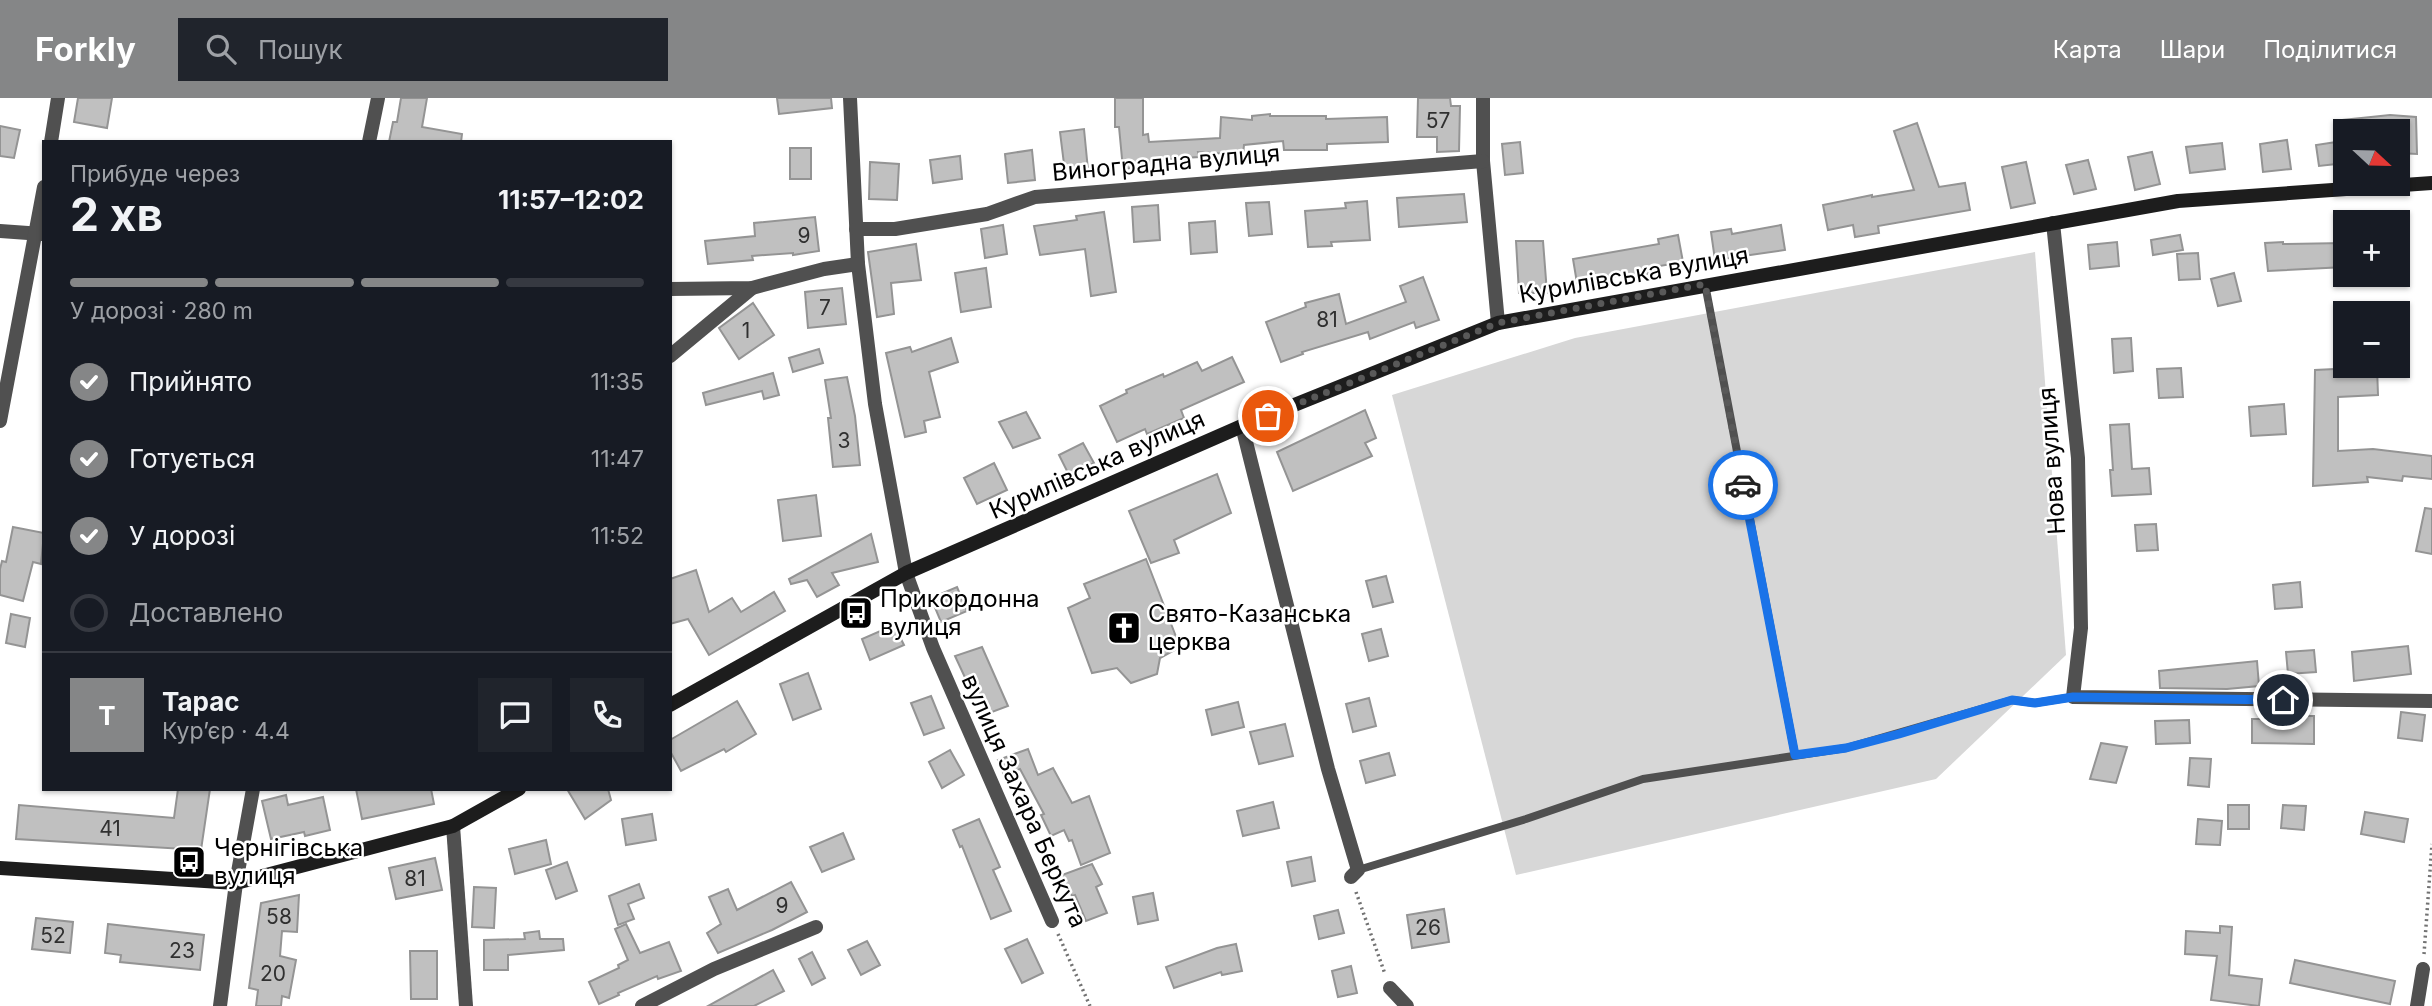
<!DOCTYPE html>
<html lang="uk">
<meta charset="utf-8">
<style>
:root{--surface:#171b24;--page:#20242c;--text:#f1f3f6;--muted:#9ea1a6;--line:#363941;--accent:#858687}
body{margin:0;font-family:Inter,sans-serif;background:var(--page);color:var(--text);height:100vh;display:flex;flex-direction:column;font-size:26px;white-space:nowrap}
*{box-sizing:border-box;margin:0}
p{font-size:23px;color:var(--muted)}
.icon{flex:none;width:38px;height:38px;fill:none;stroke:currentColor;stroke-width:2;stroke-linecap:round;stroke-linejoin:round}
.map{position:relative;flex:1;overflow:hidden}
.details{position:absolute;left:42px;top:42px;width:630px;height:651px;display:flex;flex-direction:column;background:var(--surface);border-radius:0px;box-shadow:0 2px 5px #0004}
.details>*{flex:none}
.needle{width:46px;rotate:112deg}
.controls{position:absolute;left:2333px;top:21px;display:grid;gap:14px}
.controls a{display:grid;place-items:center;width:77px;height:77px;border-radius:0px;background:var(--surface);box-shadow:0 2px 5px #0004;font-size:35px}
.pin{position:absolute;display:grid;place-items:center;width:60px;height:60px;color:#fff;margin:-30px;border:4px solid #fff;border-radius:50%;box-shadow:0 2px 7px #0007}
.courier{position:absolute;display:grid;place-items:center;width:70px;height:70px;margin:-35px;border:5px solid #1a73e8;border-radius:50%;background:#fff;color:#222;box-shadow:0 2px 9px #0007}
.head em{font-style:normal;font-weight:700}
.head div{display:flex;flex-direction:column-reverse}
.head{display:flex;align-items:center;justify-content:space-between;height:119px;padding:0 28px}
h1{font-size:46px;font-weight:700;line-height:52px}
.bar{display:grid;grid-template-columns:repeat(4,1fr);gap:10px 7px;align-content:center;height:84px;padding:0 28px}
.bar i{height:9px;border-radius:5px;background:var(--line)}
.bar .on{background:var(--accent)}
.bar p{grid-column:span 4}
.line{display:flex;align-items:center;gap:18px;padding:0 28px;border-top:2px solid var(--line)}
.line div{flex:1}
.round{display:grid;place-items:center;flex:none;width:74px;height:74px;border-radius:0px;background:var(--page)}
ol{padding:0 28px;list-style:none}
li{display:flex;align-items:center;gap:21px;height:77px}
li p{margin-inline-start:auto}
li .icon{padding:7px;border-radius:50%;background:var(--accent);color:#fff;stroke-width:4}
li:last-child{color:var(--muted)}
li i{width:38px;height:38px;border:4px solid var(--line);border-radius:50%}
header{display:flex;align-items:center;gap:42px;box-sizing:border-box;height:98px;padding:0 35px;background:var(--accent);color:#fff}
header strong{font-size:33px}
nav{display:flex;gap:38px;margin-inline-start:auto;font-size:24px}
.search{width:490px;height:63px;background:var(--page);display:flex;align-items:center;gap:18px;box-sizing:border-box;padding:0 24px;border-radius:0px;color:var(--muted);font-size:26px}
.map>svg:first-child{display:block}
</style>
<header>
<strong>Forkly</strong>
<div class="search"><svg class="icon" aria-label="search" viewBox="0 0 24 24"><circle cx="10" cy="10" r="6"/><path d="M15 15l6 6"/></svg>Пошук</div>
<nav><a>Карта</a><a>Шари</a><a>Поділитися</a></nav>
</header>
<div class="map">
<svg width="2432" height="908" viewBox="0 0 2432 908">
<rect width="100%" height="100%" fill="#fff"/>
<polygon fill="#d7d7d7" points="2035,154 2066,557 1936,681 1516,777 1392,297 1575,240"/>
<g fill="#c0c0c0" stroke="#949494" stroke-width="2">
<polygon points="78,0 112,0 107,30 74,24"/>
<polygon points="401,0 427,0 422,29 462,36 461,44 389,44 393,24 397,24"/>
<polygon points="777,0 831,0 832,10 779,16"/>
<polygon points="1115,0 1143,0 1143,37 1148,36 1149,44 1220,40 1221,19 1252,22 1252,18 1270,16 1270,18 1326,18 1326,21 1387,19 1388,44 1327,46 1327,52 1284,52 1283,43 1244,47 1243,57 1198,54 1199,59 1151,62 1152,68 1123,71 1119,29 1115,29"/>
<polygon points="1418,0 1450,0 1451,8 1460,8 1459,53 1437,54 1437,39 1417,39"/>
<polygon points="2390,17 2416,19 2417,56 2398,55 2398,33 2344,33 2343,22"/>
<polygon points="1917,25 1939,89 1965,85 1970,112 1878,128 1879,135 1855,139 1853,127 1828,132 1823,107 1872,97 1872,99 1914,92 1894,33"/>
<polygon points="0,28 20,32 14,60 0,58"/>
<polygon points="1084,31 1088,72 1065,74 1060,34"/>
<polygon points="2287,42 2291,71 2263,74 2260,46"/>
<polygon points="2343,43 2345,65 2319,68 2316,47"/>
<polygon points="1520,44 1523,75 1505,77 1502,46"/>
<polygon points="2222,45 2225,71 2190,75 2186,49"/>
<rect x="790" y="50" width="21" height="31"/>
<polygon points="1032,52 1035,82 1008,85 1005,56"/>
<polygon points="2152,54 2160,86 2135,92 2128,59"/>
<polygon points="960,58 962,81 933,85 930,62"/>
<polygon points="2088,62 2096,91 2074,96 2066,67"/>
<polygon points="870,64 899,66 897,102 869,101"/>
<polygon points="2026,64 2035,105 2011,110 2002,69"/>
<polygon points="1464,96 1467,124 1399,129 1397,100"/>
<polygon points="1367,103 1370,142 1331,144 1332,148 1308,149 1305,113 1346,110 1345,105"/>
<polygon points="1269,104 1272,136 1249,138 1246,105"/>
<polygon points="1158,107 1160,142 1134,144 1132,109"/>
<polygon points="1104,114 1116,194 1091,198 1085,151 1040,157 1034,128 1077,122 1076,118"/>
<polygon points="815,119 819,153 793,157 793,155 752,158 753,162 708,166 705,143 755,138 754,125"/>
<polygon points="1215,123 1217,154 1191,156 1189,125"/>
<polygon points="1003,127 1007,156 985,160 981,131"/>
<polygon points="1781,127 1785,152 1715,162 1711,134 1731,131 1732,136"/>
<polygon points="1678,137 1683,164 1648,170 1649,176 1623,180 1622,177 1577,185 1573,161 1659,146 1658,141"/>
<polygon points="2180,137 2183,152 2153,157 2151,142"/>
<polygon points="1516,143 1543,143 1547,195 1519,195"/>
<polygon points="2117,144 2119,168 2090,171 2088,147"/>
<polygon points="2283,144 2283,146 2345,145 2345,169 2268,173 2265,145"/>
<polygon points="916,146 921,182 891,185 894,216 877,219 868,154"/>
<polygon points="2198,155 2200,181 2179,182 2177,156"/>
<polygon points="986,170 991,209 961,214 955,175"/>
<polygon points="2234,175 2241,203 2218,208 2211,181"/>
<polygon points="1423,179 1439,222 1416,230 1414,224 1370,241 1368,234 1302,254 1303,256 1281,264 1266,224 1306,209 1305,205 1339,196 1346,226 1406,204 1400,188"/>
<polygon points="842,190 846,226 808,230 805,194"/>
<polygon points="753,205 774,237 739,261 719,230"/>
<polygon points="951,240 958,264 929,274 940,319 924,323 926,334 905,339 886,255 910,249 912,254"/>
<polygon points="2131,240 2133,273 2114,275 2112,241"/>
<polygon points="819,251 823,265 793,274 789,260"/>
<polygon points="1232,259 1244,284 1181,312 1184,320 1147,336 1145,331 1117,344 1100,308 1127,295 1126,292 1163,276 1164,279 1197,264 1202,273"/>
<polygon points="2377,269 2378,297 2338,299 2338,353 2373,351 2432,358 2432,381 2403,378 2402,383 2367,379 2368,384 2313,388 2315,272"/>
<polygon points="2181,270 2183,299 2159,300 2157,271"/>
<polygon points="773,275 779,297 764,301 762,293 706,307 703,295"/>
<polygon points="847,279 855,318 860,367 833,369 828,320 831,320 825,282"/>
<polygon points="2284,306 2286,336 2251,338 2249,309"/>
<polygon points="1365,312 1376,340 1365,345 1372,358 1293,393 1277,354"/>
<polygon points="1026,314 1040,340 1013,350 999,324"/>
<polygon points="2129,326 2132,371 2149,370 2151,396 2112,398 2110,372 2113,372 2110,327"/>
<polygon points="1083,345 1094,365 1069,377 1059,357"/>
<polygon points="994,365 1007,392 977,406 964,380"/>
<polygon points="1217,376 1231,415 1174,442 1179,455 1151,465 1129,413"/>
<polygon points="816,397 821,438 783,443 778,402"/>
<polygon points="2425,410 2432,411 2432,456 2416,453"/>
<polygon points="2156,426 2158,452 2137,453 2135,427"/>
<polygon points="13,429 44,435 41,466 33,464 23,503 0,497 0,471 2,463 6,464"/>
<polygon points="871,436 878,464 832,475 839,487 817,499 807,482 791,486 789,481"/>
<polygon points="1146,461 1180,549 1160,560 1157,576 1131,585 1117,570 1092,575 1068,510 1090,500 1084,486"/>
<polygon points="696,472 709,514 732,500 741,514 774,494 785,513 709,557 688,521 670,526 670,481"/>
<polygon points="1386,478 1393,504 1373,509 1366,483"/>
<polygon points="2300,484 2302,509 2275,511 2273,487"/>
<polygon points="957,489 967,513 941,524 931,500"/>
<polygon points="11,516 30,520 25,549 6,545"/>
<polygon points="894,527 904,547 870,562 862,541"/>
<polygon points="1381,531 1388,558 1369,563 1362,536"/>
<polygon points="2408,548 2411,576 2354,583 2352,554"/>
<polygon points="982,549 1008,608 984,617 973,584 968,586 955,558"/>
<polygon points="2314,552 2316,574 2288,576 2286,554"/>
<polygon points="2257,563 2259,588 2227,591 2160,590 2159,573"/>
<polygon points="808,575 821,611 793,622 780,586"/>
<polygon points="931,598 944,630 924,637 911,605"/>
<polygon points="1369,600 1376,628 1353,634 1346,606"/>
<polygon points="737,603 756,636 726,654 724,651 681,673 670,653 670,642"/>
<polygon points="1238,604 1244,629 1212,637 1206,612"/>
<polygon points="2401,614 2425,617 2422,643 2398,640"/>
<polygon points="2291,618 2314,618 2314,646 2252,645 2252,621 2291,621"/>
<polygon points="2189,622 2190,645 2156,646 2155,623"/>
<polygon points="1285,626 1293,658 1259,666 1250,634"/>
<polygon points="2101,645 2127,649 2116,685 2090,681"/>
<polygon points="1028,651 1038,677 1053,670 1072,705 1089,698 1110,755 1081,767 1072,742 1069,743 1064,732 1051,738 1041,717 1044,716 1020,671 1004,677 998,662"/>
<polygon points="950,652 964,677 942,690 929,664"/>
<polygon points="1389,655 1395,677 1366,685 1360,663"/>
<polygon points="2190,660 2211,661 2209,689 2188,687"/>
<polygon points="178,691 210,691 201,752 16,741 19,707 174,720"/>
<polygon points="356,691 431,691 434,706 362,721"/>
<polygon points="567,691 608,691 611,702 585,721"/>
<polygon points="286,697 288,707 323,699 330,732 305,738 304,734 271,741 262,703"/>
<polygon points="1273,704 1279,730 1243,738 1237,713"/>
<rect x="2228" y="707" width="21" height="24"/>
<polygon points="2283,707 2306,708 2304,732 2281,730"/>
<polygon points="2365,714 2408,721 2404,744 2361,736"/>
<polygon points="652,716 656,742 626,747 622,721"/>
<polygon points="979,721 1000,769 993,772 1011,813 991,821 962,748 960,749 953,732"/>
<polygon points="2198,721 2222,723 2220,747 2196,746"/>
<polygon points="843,735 854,761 822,774 810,749"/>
<polygon points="546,742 551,766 515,776 509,751"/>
<polygon points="1311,759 1315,783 1292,788 1287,764"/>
<polygon points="435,760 442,792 396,801 389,770"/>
<polygon points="567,764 577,793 556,801 546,772"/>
<polygon points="1092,766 1102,786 1096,789 1107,815 1086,823 1075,797 1072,798 1062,777"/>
<polygon points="791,784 807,814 772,832 718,855 707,835 721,826 709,799 728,791 737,812"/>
<polygon points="639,786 644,800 628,806 634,821 618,827 609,798"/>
<polygon points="474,789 496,790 494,830 472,829"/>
<polygon points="1153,795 1158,822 1138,826 1133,799"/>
<polygon points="299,797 297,834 282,833 280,858 296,862 289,900 282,898 281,908 256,908 258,892 249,890 261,805"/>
<polygon points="1444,811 1449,844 1412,850 1407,817"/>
<polygon points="1338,812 1344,835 1319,841 1314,818"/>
<polygon points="36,820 73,824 70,855 32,851"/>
<polygon points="108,826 204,837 200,872 120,864 121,857 105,855"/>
<polygon points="626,826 640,855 669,844 681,873 658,881 657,878 618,895 619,897 599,906 589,884 619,870 618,867 628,862 615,831"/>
<polygon points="2220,828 2232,829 2229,877 2262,881 2259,908 2211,902 2217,858 2185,856 2186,833 2220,835"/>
<polygon points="539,833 540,841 563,841 564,852 508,857 508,872 484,872 484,842 525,841 524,835"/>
<polygon points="1027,841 1043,875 1022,885 1005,851"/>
<polygon points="867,843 880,867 861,877 848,852"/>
<polygon points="1236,846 1242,873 1222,877 1221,874 1174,890 1166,869 1217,850"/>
<polygon points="410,853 437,853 437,901 411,901"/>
<polygon points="812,854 825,880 812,887 799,861"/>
<polygon points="2295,862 2395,883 2390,906 2290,885"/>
<polygon points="1351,868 1357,895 1338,899 1332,873"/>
<polygon points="773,872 784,893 754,908 708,908"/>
</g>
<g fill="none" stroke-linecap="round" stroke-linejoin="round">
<g stroke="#727272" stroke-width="3.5" stroke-dasharray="2 3.5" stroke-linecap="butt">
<polyline points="1356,794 1385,876"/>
<polyline points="1058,836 1090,908"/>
<polyline points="2424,856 2432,746"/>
</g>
<g stroke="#505050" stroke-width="8">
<polyline points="1705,186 1795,657"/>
<polyline points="1358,772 1526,721 1643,681 1846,650 2012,602 2035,605 2073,599"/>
</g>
<g stroke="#505050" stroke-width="14">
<polyline points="850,0 858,166 875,306 906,475 933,550 1052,823"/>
<polyline points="1483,0 1483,63 1498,225"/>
<polyline points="51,44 58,0"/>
<polyline points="369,44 378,0"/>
<polyline points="2053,125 2078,360 2081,530 2073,599 2432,603"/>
<polyline points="856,131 895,131 987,116 1035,99 1483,63"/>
<polyline points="0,133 42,136"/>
<polyline points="670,191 752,190 824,171 858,166"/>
<polyline points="670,258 752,190"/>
<polyline points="0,323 44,89"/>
<polyline points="1242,328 1328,671 1358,772 1351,779"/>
<polyline points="453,728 466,908"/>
<polyline points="1390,890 1407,908"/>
<polyline points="220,908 236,785 253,691"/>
<polyline points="642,908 714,871 816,829"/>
<polyline points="2417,908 2423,871"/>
</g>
<g stroke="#1d1d1d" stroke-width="14">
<polyline points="670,607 906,475 1242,328 1498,225 2178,103 2432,85"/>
<polyline points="0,770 236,785 453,728 519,691"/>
</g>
</g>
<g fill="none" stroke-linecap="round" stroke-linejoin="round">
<polyline stroke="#595959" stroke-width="7" stroke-dasharray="0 12.6" points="1268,318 1498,225 1705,186 1743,387"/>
<polyline stroke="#1a73e8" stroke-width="9" points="1743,387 1795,657 1846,650 1899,636 2012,602 2035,605 2073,599 2283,602"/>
</g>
<defs>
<symbol id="bus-square" viewBox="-11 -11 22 22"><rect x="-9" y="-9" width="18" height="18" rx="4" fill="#000" stroke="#fff"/><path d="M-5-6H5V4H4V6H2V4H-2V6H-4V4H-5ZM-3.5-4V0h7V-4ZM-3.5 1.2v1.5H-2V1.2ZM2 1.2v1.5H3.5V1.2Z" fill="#fff"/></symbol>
<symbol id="church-square" viewBox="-11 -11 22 22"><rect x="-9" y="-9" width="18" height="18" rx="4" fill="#000" stroke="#fff"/><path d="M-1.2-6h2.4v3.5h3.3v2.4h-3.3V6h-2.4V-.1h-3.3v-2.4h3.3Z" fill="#fff"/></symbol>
</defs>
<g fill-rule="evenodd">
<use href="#bus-square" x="837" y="496" width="38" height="38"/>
<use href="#church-square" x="1105" y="511" width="38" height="38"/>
<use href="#bus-square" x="170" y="745" width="38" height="38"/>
</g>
<g text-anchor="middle" stroke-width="5" stroke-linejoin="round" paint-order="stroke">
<g font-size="21" fill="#303030">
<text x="1438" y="30">57</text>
<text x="804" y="145">9</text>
<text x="825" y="217">7</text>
<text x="1327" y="229">81</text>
<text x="746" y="240">1</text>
<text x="844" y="350">3</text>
<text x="110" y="738">41</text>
<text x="415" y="788">81</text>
<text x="782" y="815">9</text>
<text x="279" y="826">58</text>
<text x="1428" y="837">26</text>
<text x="53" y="845">52</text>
<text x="182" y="860">23</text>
<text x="273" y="883">20</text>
</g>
<g font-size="24" fill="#000" stroke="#fff">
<text transform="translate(1166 65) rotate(-5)" y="8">Виноградна вулиця</text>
<text transform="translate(1634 177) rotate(-10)" y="8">Курилівська вулиця</text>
<text transform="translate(2052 363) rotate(-94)" y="8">Нова вулиця</text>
<text transform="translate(1097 367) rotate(-24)" y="8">Курилівська вулиця</text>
<text transform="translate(1024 703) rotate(66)" y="8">вулиця Захара Беркута</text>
</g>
<g font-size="24" fill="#000" stroke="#fff" text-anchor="start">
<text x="880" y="509">Прикордонна<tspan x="880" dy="28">вулиця</tspan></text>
<text x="1148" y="524">Свято-Казанська<tspan x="1148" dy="28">церква</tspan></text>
<text x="214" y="758">Чернігівська<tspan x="214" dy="28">вулиця</tspan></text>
</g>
</g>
</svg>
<div class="controls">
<a><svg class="needle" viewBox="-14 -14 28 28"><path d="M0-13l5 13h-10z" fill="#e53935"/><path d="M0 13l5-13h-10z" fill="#9ea1a6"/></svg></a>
<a>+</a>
<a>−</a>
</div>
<div class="pin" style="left:1268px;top:318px;background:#ea580c"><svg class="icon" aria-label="bag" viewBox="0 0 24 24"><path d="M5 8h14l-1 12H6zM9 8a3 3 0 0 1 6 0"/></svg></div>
<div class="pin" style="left:2283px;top:602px;background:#1f2937"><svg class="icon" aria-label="home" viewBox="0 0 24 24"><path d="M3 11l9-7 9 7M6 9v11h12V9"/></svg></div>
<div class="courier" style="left:1743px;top:387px"><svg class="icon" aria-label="car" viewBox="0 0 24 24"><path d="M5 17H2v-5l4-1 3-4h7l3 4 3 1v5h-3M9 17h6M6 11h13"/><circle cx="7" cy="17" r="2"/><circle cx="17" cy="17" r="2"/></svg></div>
<section class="details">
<div class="head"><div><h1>2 хв</h1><p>Прибуде через</p></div><em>11:57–12:02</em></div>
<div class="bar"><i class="on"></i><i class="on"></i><i class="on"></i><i></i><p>У дорозі · 280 m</p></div>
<ol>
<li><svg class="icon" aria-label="check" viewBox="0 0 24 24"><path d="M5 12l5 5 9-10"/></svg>Прийнято<p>11:35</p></li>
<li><svg class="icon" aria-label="check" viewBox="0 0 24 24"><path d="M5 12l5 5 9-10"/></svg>Готується<p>11:47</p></li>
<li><svg class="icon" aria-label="check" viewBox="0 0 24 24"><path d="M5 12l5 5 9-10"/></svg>У дорозі<p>11:52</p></li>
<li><i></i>Доставлено</li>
</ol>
<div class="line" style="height:126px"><b class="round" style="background:var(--accent);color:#fff">Т</b><div><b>Тарас</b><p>Кур’єр · 4.4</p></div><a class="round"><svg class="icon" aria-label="chat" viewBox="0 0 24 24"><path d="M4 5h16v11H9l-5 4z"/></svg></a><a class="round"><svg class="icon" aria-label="phone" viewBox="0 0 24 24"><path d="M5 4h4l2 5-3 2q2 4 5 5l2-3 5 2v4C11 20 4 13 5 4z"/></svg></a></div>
</section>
</div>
